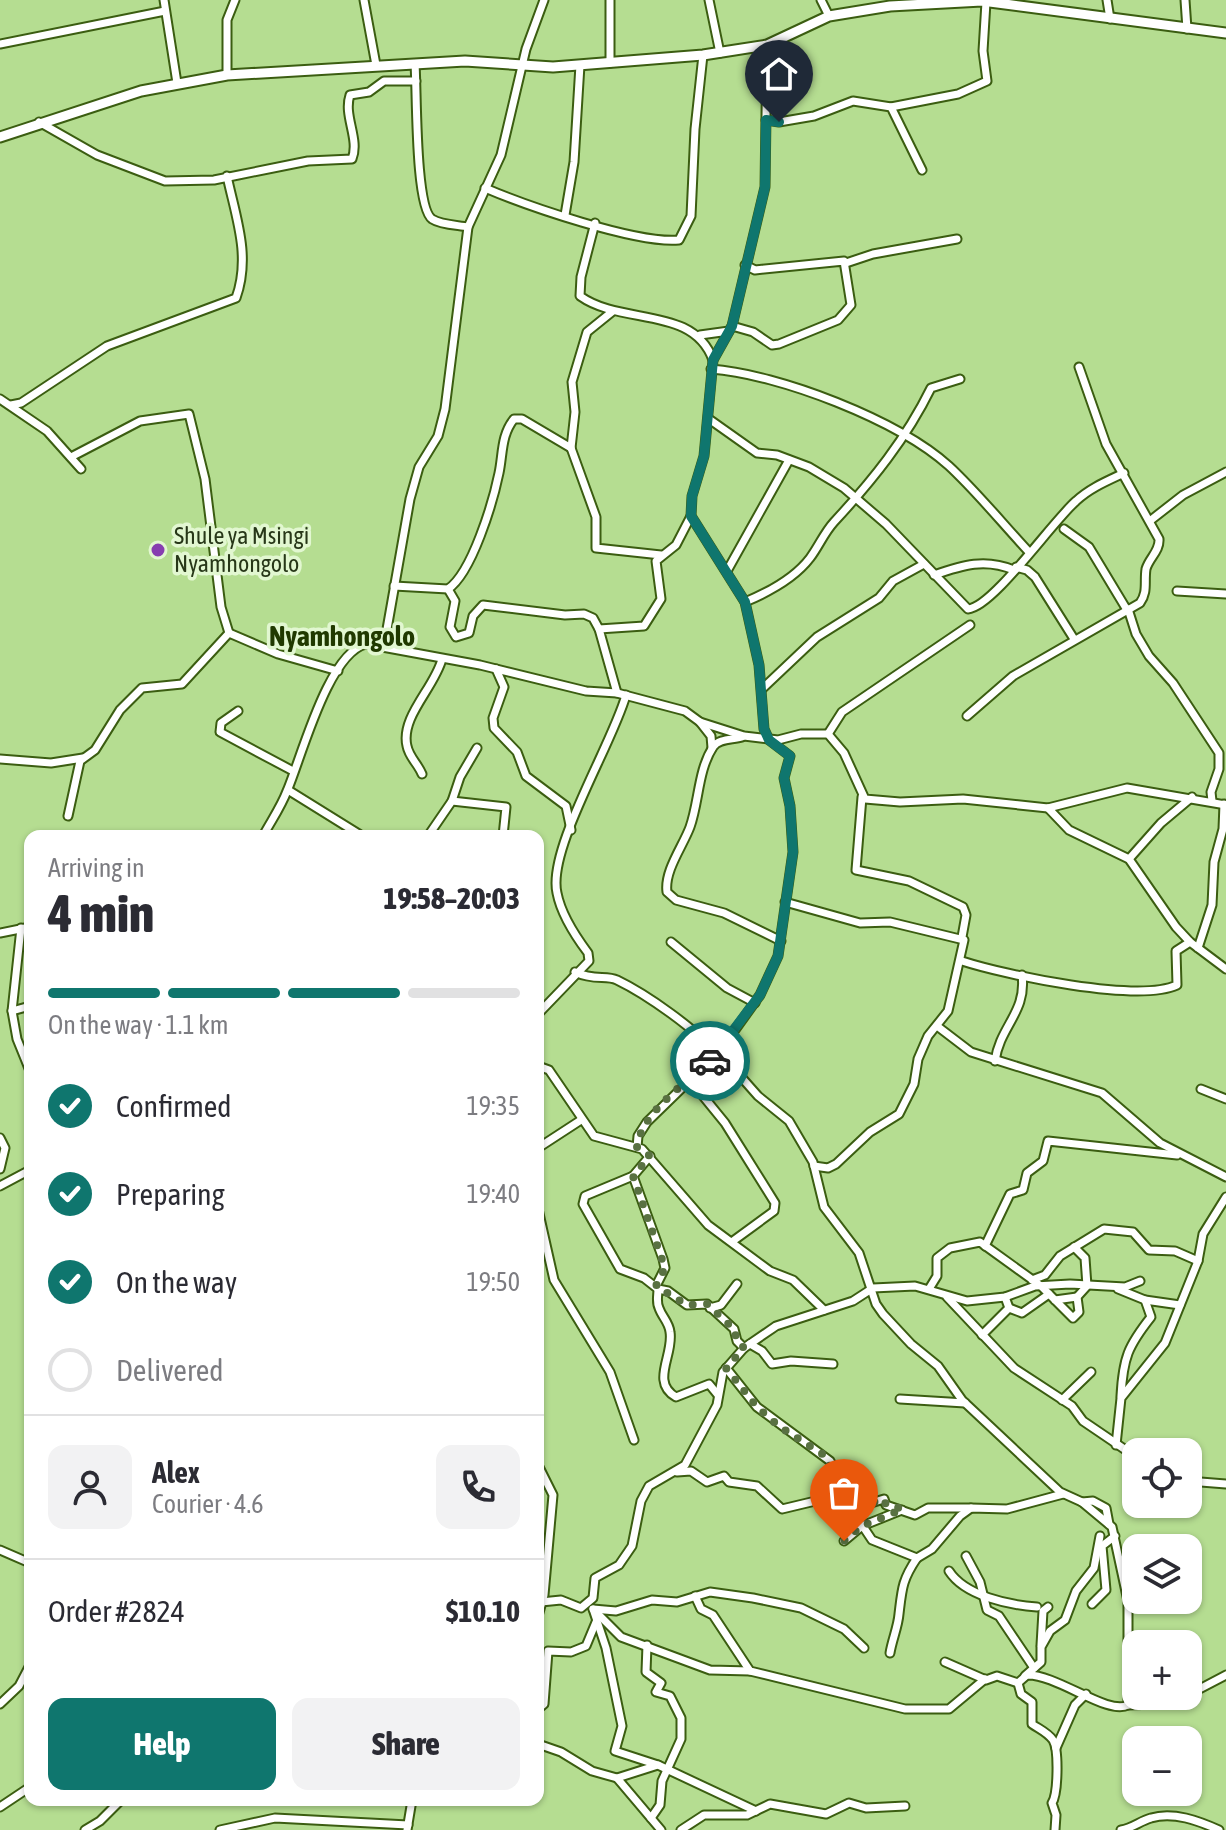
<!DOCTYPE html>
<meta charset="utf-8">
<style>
:root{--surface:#fff;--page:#f2f2f3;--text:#2b2b33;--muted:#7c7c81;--line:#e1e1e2;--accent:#0f766e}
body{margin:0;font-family:"Asap Condensed",sans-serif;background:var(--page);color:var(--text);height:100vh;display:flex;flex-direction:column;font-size:30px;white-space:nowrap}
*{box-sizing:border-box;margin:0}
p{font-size:26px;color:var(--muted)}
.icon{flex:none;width:44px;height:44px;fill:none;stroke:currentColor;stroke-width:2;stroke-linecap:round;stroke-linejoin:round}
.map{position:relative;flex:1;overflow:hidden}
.sheet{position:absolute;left:24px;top:830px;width:520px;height:976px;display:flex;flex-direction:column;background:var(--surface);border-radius:16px;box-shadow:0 2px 6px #0004}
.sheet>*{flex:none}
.fabs{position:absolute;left:1122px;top:1438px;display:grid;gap:16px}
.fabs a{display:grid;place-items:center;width:80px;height:80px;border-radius:16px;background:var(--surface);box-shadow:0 2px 6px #0004;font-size:40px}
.pin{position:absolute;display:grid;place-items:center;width:68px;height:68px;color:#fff;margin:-82px -34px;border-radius:50% 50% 50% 0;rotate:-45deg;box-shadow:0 0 8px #0007}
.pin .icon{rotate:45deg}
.courier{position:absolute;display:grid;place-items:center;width:80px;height:80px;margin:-40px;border:6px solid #0f766e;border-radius:50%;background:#fff;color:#222;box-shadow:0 2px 10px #0007}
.summary em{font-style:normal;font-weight:800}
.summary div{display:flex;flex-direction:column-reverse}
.summary{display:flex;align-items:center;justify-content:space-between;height:136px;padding:0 24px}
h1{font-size:52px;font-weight:800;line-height:60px}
.bar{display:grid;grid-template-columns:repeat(4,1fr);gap:12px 8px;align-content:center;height:96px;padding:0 24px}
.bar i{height:10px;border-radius:6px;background:var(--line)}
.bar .active{background:var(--accent)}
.bar p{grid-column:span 4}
.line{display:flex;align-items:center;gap:20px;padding:0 24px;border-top:2px solid var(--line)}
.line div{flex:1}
.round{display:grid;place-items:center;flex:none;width:84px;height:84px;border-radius:16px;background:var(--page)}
ol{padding:0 24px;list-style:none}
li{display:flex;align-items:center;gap:24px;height:88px}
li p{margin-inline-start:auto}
li .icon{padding:8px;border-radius:50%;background:var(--accent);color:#fff;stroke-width:4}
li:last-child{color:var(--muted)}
li i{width:44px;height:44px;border:4px solid var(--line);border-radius:50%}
.action{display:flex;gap:16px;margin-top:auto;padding:16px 24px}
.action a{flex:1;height:92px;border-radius:16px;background:var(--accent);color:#fff;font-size:32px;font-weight:800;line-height:92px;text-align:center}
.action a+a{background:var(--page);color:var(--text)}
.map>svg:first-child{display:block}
</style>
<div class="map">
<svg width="1226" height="1830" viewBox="0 0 1226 1830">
<rect width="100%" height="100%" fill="#b5dd91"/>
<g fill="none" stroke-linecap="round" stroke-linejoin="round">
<defs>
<g id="minor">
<polyline points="164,0 177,83"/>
<polyline points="364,0 376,65"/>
<polyline points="610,0 610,63"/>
<polyline points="709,0 720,53"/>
<polyline points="821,0 829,16"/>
<polyline points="1107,0 1110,19"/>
<polyline points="1185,0 1187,29"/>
<polyline points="0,44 165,11"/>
<path d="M767,45L765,187L732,326L713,360L704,456L692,496L691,516L745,602L759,665L764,729L769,740L790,756L784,778L790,806L793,852L778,956L760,995L719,1052L758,1096L789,1121L813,1162L824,1207L859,1253L876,1304L883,1314L911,1344L938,1366L962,1400L1060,1492L1082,1502L1112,1527L1128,1601V1705C1108,1716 1057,1674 1027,1675L1018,1683L1021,1694L1032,1702V1724C1039,1729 1047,1732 1053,1740C1059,1750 1058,1794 1052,1803L1056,1815L1055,1830"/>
<path d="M415,64C417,91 415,207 432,219C441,225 457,225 468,227"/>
<polyline points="227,75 227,20 235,0"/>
<polyline points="891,107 958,94 987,81 983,51 986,2"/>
<polyline points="766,120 779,122 814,116 853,101 891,107 922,170"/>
<path d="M39,122L97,155L165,181L214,180L308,161L352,159C360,139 343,116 350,95L369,92L384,81H416"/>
<path d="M485,188C527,206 637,244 679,240L691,216L695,129L703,55"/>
<polyline points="565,215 574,162 580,65"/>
<path d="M595,223L581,277L580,296C622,326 693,305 713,360"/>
<polyline points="846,263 873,254 957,239"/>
<polyline points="613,311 587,332 572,382 575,412 571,448 596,517 596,548 661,555"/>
<polyline points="732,326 753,332 772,345 779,344 838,320 851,305 844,261 755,270 745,265"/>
<polyline points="700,335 729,331"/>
<path d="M711,369C779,374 898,420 949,466C977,492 1002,523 1029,552"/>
<polyline points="0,399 47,431 81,469"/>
<path d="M11,405L21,403L107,346L236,298C251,256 236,218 227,176"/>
<path d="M709,419L757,453L777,455L809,467L844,488L886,524L968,609C993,607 1052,522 1076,501C1090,488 1107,481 1124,473"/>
<polyline points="71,457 140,421 189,414 205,479 221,607 229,633"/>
<polyline points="1151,520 1183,495 1226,472"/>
<polyline points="1064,529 1089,547 1127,610"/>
<polyline points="1016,567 1027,570 1035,577 1074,639"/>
<polyline points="727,571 789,460"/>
<path d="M934,575C963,565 985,558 1014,570"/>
<path d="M394,586L448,589C472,573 493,502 499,473C503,454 501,435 514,419H522L571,448"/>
<polyline points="448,589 455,601 450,627 456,637 469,633 473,616 483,605 565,615 584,614 593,618 599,629"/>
<polyline points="1177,591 1226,594"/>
<path d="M745,602C769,592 794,579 810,558C819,546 824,533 834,522C872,481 906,439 931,388L960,379"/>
<polyline points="1128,609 1136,634 1149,656 1173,683 1219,753 1219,769 1211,792 1212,801"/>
<polyline points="384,646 410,499 419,467 438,436 445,409 468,227 501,155 526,49 544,0"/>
<polyline points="496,669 504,687 493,718 494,728 517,752 526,776 566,806 571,830"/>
<polyline points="762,689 817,637 879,598 893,581 924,564"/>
<polyline points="617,693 599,629 644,626 661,599 656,561 676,545 691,516"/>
<polyline points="238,711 221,723 220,732 293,771"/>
<path d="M967,716L1013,676L1140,603C1148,592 1144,582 1146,569C1149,558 1160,551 1159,539L1106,444L1079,367"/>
<polyline points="700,722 711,736 712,748"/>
<polyline points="828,734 842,712 970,625"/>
<path d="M742,737C733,740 719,738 713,747C698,770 699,802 690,827C683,846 664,871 667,892L676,900L724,913L781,941"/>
<polyline points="0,759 51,763 83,758"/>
<path d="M422,774C418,764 409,757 407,746C400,717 435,687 442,659"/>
<polyline points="288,790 362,836"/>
<polyline points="862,797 856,870 909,881 963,907 966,915 962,937"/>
<polyline points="452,801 460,777 477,748"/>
<polyline points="1048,808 1069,830 1129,859 1176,927 1190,942 1226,969"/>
<polyline points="68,816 80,761 95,750 120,710 142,688 182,684 229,633 278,654 338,671"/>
<path d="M263,836C271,821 281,807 287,791C301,759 328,653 366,644L480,665L586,691L617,693L685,711L700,722L744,736L778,740L801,734H828L844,753L865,799L900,802L963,799L1048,808L1127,788L1226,805"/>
<polyline points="428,836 452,801 506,807 503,836"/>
<polyline points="1129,859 1161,823 1192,797"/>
<polyline points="785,902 860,923 890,922 964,940 948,1011 928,1036 918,1059 914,1084 899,1114 870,1132 836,1164 828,1168 814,1166"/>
<polyline points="21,928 12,1011 17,1039 30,1071"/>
<polyline points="0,933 30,927"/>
<polyline points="671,942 727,988 755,1003"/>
<polyline points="1198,948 1212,905 1214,862 1223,829 1224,804"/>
<path d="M962,961C1005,975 1138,1003 1177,985L1176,951L1190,942"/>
<path d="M575,972C594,981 606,975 617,980C646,994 698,1030 717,1055"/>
<polyline points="12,1011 30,1006"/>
<path d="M538,1014L589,961L588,953C576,937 561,914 557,893C547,849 613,743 626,695"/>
<polyline points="937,1026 971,1052 1102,1093 1160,1143 1226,1177"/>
<path d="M995,1061C1000,1026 1027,1012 1022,975"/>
<polyline points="538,1066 549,1070 594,1136 642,1149 708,1225 770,1271 793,1280 824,1310"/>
<polyline points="690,1080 725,1123 775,1203 774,1211 733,1241"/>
<polyline points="1201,1089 1226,1099"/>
<polyline points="0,1138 5,1148 0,1169"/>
<polyline points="637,1147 638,1136 647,1122 719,1052"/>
<polyline points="538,1148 581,1120"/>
<path d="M650,1156L633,1176L585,1196L583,1204L620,1269L644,1278L658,1289C658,1296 656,1302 659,1308C662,1317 669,1322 670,1332C674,1355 650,1382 676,1397L709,1384L718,1395"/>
<polyline points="633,1176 663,1259 665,1268 656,1286"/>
<polyline points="0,1186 30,1170"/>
<polyline points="538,1209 554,1280 610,1372 634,1440"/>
<polyline points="985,1246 1010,1194 1023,1190 1027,1173 1043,1161 1048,1141 1177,1155"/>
<polyline points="1032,1280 1045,1275 1060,1256 1104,1229 1133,1232 1149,1250 1175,1251 1198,1261"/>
<polyline points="658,1289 668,1291 687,1305 707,1304 734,1329 737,1341 744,1348"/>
<polyline points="929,1289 937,1276 937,1258 950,1248 980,1242 1041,1286 1073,1318 1079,1312 1077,1297 1087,1286 1085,1258 1074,1247"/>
<path d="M1118,1289L1145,1300L1151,1317C1128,1346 1123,1358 1121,1396"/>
<polyline points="947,1297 1014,1368 1072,1406 1083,1421 1136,1457"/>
<polyline points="1055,1300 1077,1297"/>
<polyline points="1145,1300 1180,1305"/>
<polyline points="710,1308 721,1305 737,1284"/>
<polyline points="1009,1308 1022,1313 1049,1294"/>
<polyline points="982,1335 1009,1308 1005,1297"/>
<polyline points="750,1344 762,1351 772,1364 791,1361 833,1364"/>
<polyline points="900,1399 965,1403"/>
<polyline points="1062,1400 1091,1372"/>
<polyline points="1116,1445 1121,1398 1165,1343 1198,1261 1203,1234 1226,1197"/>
<polyline points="538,1465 553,1495 544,1595 538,1616"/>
<polyline points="677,1472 691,1471 707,1482 724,1476 729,1482 757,1486 782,1509 828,1498 837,1491 837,1474 830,1461 757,1407 726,1368"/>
<polyline points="1188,1481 1226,1484"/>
<polyline points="828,1498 861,1506 884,1499 886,1505 915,1515 928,1508 971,1508"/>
<polyline points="1082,1502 1093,1501 1106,1508 1109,1524"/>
<polyline points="862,1525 872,1540 917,1558 932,1549 960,1516 971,1508 1007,1509 1063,1494"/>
<polyline points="844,1541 862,1526 902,1510"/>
<polyline points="0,1550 30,1563"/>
<polyline points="966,1556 980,1582 987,1610 999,1616 1034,1668"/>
<path d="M949,1571C965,1596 1009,1605 1037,1607"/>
<polyline points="695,1596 701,1609 713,1615 750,1671 905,1709 949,1709 985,1679"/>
<polyline points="541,1602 561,1600 581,1608 593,1598 595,1578 619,1565 632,1546 641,1501 649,1486 685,1465 717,1405 723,1372 744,1348 776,1326 853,1301 873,1288 915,1286 967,1301 1005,1297 1035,1286 1070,1284 1125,1287 1140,1281"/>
<polyline points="1092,1604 1106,1590 1102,1546 1115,1536"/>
<polyline points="593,1609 616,1611 652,1600 677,1602 710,1592 753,1598 801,1608 844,1629 864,1648"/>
<polyline points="593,1609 606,1648 622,1726 615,1751 658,1765"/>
<polyline points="595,1611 621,1637 710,1670 750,1671"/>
<polyline points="647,1645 646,1672 661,1683 656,1692 670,1696 681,1718 681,1739 662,1781 660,1805 651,1818"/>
<polyline points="1041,1645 1043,1611 1048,1607"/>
<path d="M890,1653C892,1640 898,1627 899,1614C902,1589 902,1580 917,1558"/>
<polyline points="945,1662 986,1680 997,1676 1018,1683"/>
<polyline points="1025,1676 1041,1662 1041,1647 1050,1631 1065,1620 1076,1591 1094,1568 1100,1536"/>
<polyline points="1188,1695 1226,1675"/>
<polyline points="0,1704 19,1686 30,1665"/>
<polyline points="1128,1705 1156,1704 1181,1696"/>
<polyline points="538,1709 544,1704 548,1651 571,1652 586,1646 596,1622"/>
<polyline points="538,1744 561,1752 592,1771 617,1778 661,1830"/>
<polyline points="1056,1748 1075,1705 1086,1694"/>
<polyline points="617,1778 658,1765 756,1811"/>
<polyline points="0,1807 30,1787"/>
<polyline points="85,1830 100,1821 121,1800"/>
<polyline points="220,1830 275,1818 408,1825"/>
<polyline points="407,1830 412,1800"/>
<polyline points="681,1830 704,1815 747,1815 770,1804 826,1814 849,1803 866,1808 905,1806"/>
<path d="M1121,1830C1133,1828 1140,1821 1151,1818C1173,1811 1199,1821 1219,1830"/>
</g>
<polyline id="major" points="0,137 141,91 227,75 465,61 553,67 703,55 767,45 829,16 890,6 982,1 1226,33"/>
</defs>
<use href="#minor" stroke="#3b5d11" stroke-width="11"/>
<use href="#major" stroke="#3b5d11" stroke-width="13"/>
<use href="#minor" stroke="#fff" stroke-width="7"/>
<use href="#major" stroke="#fff" stroke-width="9"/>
</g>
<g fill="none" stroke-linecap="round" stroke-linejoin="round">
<path stroke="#597142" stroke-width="8" stroke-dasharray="0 14.4" d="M710,1061C685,1084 641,1113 637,1147L650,1156L633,1176L665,1268L656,1286L687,1305L707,1304L734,1329L737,1341L744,1348L726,1368L757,1407L780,1427L824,1455L839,1484L828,1498L861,1506L884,1499L886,1505L903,1509L862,1526L844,1541"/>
<polyline stroke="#0f766e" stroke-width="10" points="710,1061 760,995 778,956 793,852 790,806 784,778 790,756 769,740 764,729 759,665 745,602 691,516 692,496 704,456 713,360 732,326 765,187 766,120 779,122"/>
</g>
<circle fill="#873eb0" stroke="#e2f7d1" stroke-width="3" cx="158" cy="550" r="8"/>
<g text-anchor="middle" stroke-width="7" stroke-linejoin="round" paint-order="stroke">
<g font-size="24" fill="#273718" stroke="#e2f7d1" text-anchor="start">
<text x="174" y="544">Shule ya Msingi<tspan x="174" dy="28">Nyamhongolo</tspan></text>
</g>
<g font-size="28" font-weight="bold" fill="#203900" stroke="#e2f7d1">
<text x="342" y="646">Nyamhongolo</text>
</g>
</g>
</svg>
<div class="fabs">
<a><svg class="icon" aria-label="locate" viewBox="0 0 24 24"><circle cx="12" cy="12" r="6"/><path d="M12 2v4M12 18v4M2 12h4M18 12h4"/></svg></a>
<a><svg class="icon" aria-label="layers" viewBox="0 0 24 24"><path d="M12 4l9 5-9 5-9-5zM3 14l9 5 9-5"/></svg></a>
<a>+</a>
<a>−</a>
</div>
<div class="pin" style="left:844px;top:1541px;background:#ea580c"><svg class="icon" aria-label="bag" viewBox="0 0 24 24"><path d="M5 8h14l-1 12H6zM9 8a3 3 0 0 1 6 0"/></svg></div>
<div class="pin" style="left:779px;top:122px;background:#1f2937"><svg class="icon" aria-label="home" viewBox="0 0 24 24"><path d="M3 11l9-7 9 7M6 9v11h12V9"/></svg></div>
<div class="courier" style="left:710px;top:1061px"><svg class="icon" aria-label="car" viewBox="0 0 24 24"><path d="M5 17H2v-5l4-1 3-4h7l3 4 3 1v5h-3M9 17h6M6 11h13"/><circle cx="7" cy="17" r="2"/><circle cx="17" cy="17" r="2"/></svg></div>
<section class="sheet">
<div class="summary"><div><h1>4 min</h1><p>Arriving in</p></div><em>19:58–20:03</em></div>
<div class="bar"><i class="active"></i><i class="active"></i><i class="active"></i><i></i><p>On the way · 1.1 km</p></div>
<ol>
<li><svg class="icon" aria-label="check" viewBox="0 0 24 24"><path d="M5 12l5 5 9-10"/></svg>Confirmed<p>19:35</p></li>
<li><svg class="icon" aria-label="check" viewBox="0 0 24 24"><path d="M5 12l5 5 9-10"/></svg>Preparing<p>19:40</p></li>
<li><svg class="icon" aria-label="check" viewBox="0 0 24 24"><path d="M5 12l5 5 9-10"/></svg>On the way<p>19:50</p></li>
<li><i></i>Delivered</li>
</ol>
<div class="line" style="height:144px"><a class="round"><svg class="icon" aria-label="person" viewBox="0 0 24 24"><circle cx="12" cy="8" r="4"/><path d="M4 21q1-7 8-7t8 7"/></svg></a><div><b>Alex</b><p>Courier · 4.6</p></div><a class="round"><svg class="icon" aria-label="phone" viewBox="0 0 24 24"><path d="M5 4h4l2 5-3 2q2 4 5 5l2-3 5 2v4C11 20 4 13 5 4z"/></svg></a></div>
<div class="line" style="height:104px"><div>Order #2824</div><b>$10.10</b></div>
<div class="action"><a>Help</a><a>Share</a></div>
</section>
</div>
